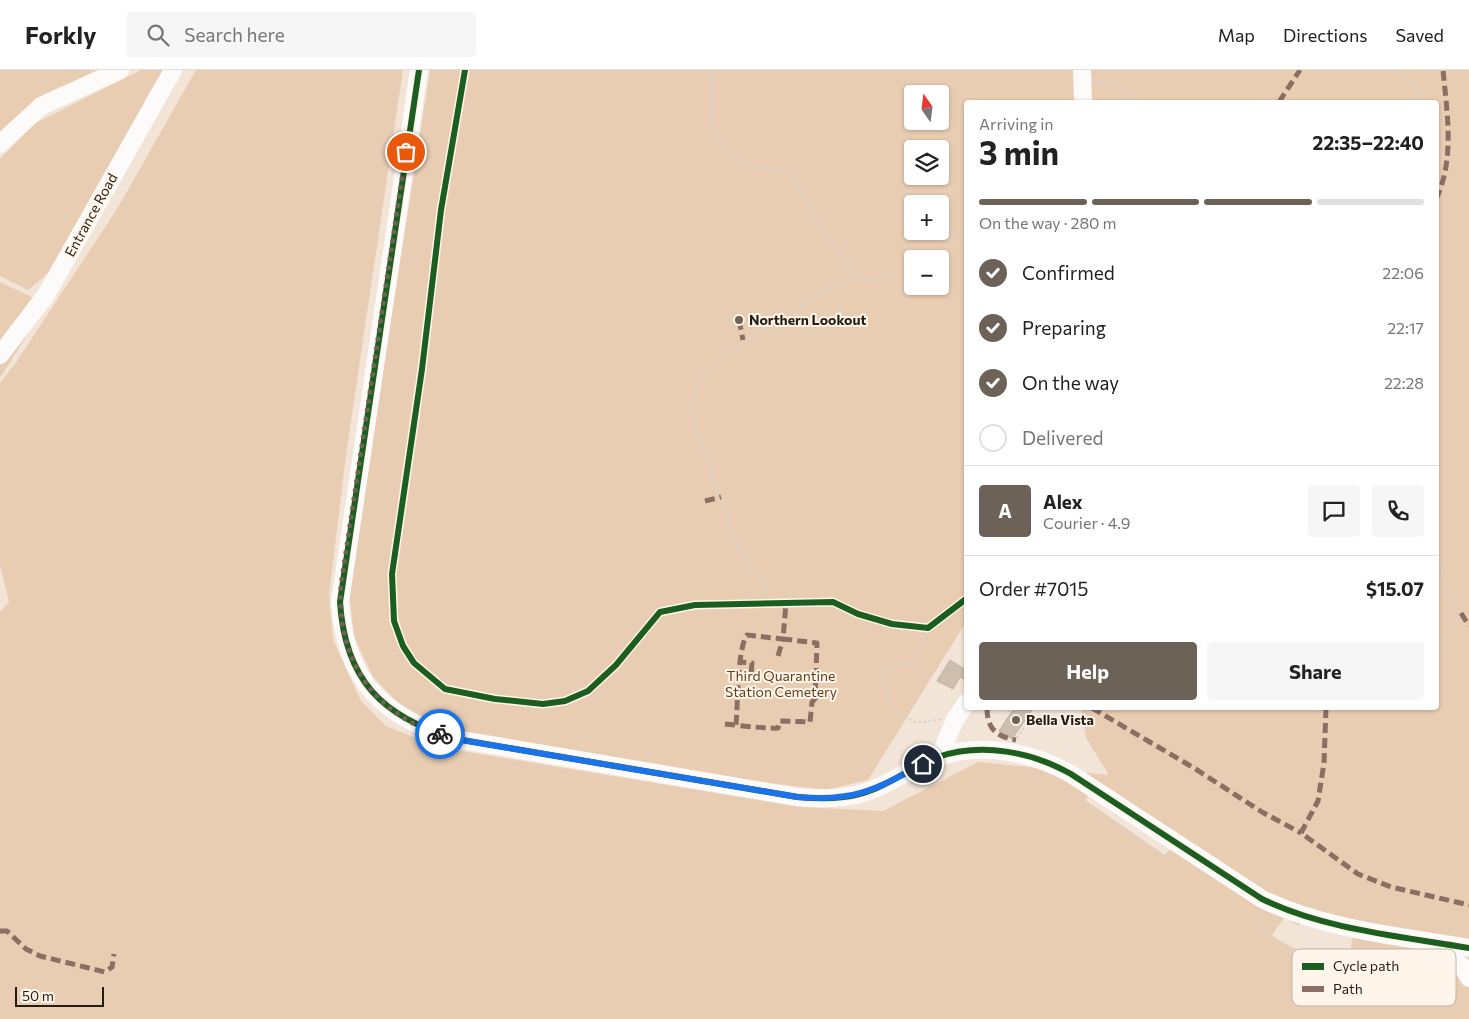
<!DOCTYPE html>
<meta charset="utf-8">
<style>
:root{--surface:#fff;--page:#f6f6f6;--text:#222;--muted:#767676;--line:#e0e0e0;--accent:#6d6257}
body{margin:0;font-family:Commissioner,sans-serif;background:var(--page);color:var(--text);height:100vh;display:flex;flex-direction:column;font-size:19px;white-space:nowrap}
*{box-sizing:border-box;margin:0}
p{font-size:16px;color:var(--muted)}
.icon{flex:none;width:28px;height:28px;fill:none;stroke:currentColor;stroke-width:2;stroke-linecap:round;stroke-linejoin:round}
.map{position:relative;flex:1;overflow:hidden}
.drawer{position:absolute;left:964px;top:30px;width:475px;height:610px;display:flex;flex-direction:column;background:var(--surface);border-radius:5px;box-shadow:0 1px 4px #0004}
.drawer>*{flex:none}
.needle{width:32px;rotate:346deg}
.controls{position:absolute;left:904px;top:15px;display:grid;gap:10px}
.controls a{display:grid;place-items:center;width:45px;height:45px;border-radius:5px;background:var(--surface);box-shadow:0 1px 4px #0004;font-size:25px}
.scale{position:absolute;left:15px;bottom:12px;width:89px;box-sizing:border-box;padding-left:5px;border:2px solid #251c12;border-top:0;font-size:14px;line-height:18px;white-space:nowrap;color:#251c12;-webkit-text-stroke:4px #fff5ea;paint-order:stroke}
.pin{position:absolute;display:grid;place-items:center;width:42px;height:42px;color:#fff;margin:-21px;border:2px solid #fff;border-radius:50%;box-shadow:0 1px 5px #0007}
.courier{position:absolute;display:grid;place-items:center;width:50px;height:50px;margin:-25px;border:4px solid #1a73e8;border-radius:50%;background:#fff;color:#222;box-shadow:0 1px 6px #0007}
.head em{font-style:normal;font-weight:700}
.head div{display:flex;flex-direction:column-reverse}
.head{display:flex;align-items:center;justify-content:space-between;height:85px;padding:0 15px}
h1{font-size:32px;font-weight:700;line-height:38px}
.bar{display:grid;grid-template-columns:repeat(4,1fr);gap:8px 5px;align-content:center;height:60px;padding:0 15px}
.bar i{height:6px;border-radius:4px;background:var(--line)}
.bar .on{background:var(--accent)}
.bar p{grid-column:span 4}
.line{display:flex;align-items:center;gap:12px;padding:0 15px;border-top:1px solid var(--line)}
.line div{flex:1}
.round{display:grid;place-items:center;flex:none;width:52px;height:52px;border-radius:5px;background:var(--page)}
ol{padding:0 15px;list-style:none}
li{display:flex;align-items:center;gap:15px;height:55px}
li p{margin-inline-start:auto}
li .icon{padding:5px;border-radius:50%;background:var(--accent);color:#fff;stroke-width:4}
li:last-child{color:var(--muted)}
li i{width:28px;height:28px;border:2px solid var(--line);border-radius:50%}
.primary-button{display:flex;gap:10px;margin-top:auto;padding:10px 15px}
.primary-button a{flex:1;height:58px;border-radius:5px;background:var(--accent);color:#fff;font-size:20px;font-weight:700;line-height:58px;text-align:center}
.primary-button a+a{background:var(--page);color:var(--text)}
header{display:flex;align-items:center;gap:30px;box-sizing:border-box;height:70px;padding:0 25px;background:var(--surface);border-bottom:1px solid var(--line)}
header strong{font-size:24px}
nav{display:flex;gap:28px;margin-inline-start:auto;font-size:18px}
.search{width:350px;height:45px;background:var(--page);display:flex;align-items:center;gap:12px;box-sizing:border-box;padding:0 18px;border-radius:5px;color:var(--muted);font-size:19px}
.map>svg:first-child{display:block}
</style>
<header>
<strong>Forkly</strong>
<div class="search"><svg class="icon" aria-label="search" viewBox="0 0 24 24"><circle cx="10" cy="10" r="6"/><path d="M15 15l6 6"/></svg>Search here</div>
<nav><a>Map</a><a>Directions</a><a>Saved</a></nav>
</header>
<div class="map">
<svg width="1469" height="949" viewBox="0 0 1469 949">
<rect width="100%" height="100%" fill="#f2e4d7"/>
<g fill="#e9cdb3" fill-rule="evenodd">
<polygon points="0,0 102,0 0,68"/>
<polygon points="141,0 167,0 52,200 28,220 0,206 0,89 34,54"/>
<path d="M196,0H403L346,385L329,525L333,570L361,631L386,656L438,677L800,737L883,741L978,692L1109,705L1086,668L1081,638H1436V32H966V552L868,710L826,720L699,704L457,661L405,640L373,607L354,567L349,519L430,0H1469V949H0V542L9,532L0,495V313L17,291L117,139ZM912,24H940V51H912ZM912,79H940V106H912ZM912,134H940V161H912ZM912,189H940V216H912ZM1091,722L1171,778L1165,785L1085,730ZM1285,847L1299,856L1300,852L1353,864L1349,890C1322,886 1294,883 1272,865Z"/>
<polygon points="0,212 30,226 43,240 0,308"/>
</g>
<g fill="#cebeae" stroke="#c0b5aa">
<polygon points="950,590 966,600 963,609 960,607 953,619 937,611"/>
<polygon points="1014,638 1034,638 1012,669 999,661"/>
</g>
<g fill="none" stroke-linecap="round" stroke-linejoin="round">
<g stroke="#d7d2ce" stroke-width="2" stroke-dasharray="2.5 2.5" stroke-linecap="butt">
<path d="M712,0L714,62L727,80L741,91L756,99L784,101C803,118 810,139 823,160C836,180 847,184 854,209"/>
<polyline points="1394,0 1418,15 1421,32"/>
<polyline points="1323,1 1323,0"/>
<path d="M1097,11C1119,10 1123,18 1137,32H1141"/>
<polyline points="1436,52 1448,54"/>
<path d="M928,189C943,182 951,165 966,157"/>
<polyline points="1436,476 1445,515 1461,543 1436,584"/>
<path d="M771,533L764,514L743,485L731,459L693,352C687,294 748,272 788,246C808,233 830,214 854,209C863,207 872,211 881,209C891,207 903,201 912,196"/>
<path d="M928,558C928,567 915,591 906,594C901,595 895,595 890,596L883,609L896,642L917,653L941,649"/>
<polyline points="1003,638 1010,642"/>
<polyline points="1017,668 1031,647 1029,645"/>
<polyline points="1080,727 1081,731 1165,787 1168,786"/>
<path d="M1260,843L1259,855C1265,861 1271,871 1279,876C1296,888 1327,894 1348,892L1357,884L1374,878"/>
</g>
<g stroke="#fdfbf9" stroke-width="18">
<path d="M419,0L340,532C345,610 382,647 456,669L797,727C828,730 856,729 883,715C902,706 919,694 938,687C982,672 1032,682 1071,704L1262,829C1326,860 1400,866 1469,878"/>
<polyline points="1082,0 1083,32"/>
<polyline points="0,74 41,36 120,0"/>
<polyline points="0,285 46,225 173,0"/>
<polyline points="939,687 955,650 966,633"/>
<polyline points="1432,874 1462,896 1469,908"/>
</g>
<g stroke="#8d6e63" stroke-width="5" stroke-dasharray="10 5" stroke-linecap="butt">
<polyline points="1279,32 1300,0"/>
<path d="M1436,129C1455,90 1447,42 1443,0"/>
<polyline points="739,250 743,270"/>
<polyline points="705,431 721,427"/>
<polyline points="1461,543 1469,556"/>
<path d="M778,586L783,569L747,565C737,580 738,633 736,655C739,656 776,659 778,658L780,651L810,652L812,632L815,629L817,573L783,569L786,533"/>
<polyline points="740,608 751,606 752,593 740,592"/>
<path d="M987,638C987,658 996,667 1016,670"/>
<polyline points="1092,638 1194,698 1262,742 1301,763"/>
<polyline points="1326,638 1324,693 1318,731 1301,763 1358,804 1391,817 1469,835"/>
<polyline points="725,654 736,655"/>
<polyline points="0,861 7,861 26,879 40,886 105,902 112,897 114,884"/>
</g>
<defs>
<g id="cycleway">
<path d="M419,0L340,532C345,610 382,647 456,669L797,727C828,730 856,729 883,715C902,706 919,694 938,687C982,672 1032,682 1071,704L1262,829C1326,860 1400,866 1469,878"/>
<polyline points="465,0 441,140 422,299 392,504 394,551 403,576 414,593 445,619 495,629 543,634 565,631 588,621 616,595 660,542 695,535 833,532 858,544 892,554 928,558 966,529"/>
</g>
</defs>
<use href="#cycleway" stroke="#fff5ea" stroke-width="9"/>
<use href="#cycleway" stroke="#1b5e20" stroke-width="6"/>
</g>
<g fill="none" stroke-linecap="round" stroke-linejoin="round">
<path stroke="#6d6257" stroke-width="5" stroke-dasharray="0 9" d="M406,82L341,515C336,586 371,643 440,664"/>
<path stroke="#1a73e8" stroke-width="6" d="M440,664L456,669L798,727C854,732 875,720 923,694"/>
</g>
<g fill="#6d6257" stroke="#fff5ea" stroke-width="2">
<circle cx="739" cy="250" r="5"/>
<circle cx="1016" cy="650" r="5"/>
</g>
<g text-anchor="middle" stroke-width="4" stroke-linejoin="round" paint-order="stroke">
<g font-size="14" fill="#251c12" stroke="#fff5ea">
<text transform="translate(91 145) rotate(-61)" y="5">Entrance Road</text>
</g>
<g font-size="14" font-weight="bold" fill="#251c12" stroke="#fff5ea" text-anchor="start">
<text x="749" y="255">Northern Lookout</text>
<text x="1026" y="655">Bella Vista</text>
</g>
<g font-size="14" fill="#623f17" stroke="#fff5ea">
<text x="781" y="611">Third Quarantine<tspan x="781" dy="16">Station Cemetery</tspan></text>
</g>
</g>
<rect x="1292" y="879" width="164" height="57" rx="8" fill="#fff5ea" stroke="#beb4a9" stroke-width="1"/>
<rect x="1302" y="893" width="22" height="7" fill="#1b5e20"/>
<rect x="1302" y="916" width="22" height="6" fill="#8d6e63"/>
<g font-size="14" fill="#251c12">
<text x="1333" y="901">Cycle path</text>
<text x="1333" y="924">Path</text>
</g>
</svg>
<div class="controls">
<a><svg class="needle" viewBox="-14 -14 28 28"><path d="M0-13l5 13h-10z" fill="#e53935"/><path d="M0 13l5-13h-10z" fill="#767676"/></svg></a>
<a><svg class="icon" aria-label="layers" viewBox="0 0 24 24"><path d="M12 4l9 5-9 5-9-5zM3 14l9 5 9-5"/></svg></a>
<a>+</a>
<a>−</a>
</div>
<div class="scale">50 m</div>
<div class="pin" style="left:406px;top:82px;background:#ea580c"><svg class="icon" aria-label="bag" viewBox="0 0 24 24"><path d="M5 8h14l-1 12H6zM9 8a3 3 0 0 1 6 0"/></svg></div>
<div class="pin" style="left:923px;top:694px;background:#1f2937"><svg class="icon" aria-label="home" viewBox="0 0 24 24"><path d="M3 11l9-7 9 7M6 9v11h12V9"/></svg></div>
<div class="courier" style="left:440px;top:664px"><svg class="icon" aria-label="bike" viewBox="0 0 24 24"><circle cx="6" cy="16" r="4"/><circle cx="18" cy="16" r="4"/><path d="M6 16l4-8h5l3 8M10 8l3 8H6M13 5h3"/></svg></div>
<section class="drawer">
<div class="head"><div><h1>3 min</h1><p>Arriving in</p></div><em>22:35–22:40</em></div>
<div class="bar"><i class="on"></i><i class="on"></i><i class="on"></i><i></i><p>On the way · 280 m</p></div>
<ol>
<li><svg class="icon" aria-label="check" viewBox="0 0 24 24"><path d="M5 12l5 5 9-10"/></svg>Confirmed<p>22:06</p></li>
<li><svg class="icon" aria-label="check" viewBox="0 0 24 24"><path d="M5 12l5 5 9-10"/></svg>Preparing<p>22:17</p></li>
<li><svg class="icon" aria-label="check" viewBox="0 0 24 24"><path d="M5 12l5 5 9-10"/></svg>On the way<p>22:28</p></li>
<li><i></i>Delivered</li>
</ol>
<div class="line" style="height:90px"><b class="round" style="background:var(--accent);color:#fff">A</b><div><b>Alex</b><p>Courier · 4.9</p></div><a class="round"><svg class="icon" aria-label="chat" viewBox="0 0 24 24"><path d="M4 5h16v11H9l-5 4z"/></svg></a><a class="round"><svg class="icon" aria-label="phone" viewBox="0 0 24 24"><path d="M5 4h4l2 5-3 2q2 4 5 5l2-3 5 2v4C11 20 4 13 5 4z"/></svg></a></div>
<div class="line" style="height:65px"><div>Order #7015</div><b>$15.07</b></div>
<div class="primary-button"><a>Help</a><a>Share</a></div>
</section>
</div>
